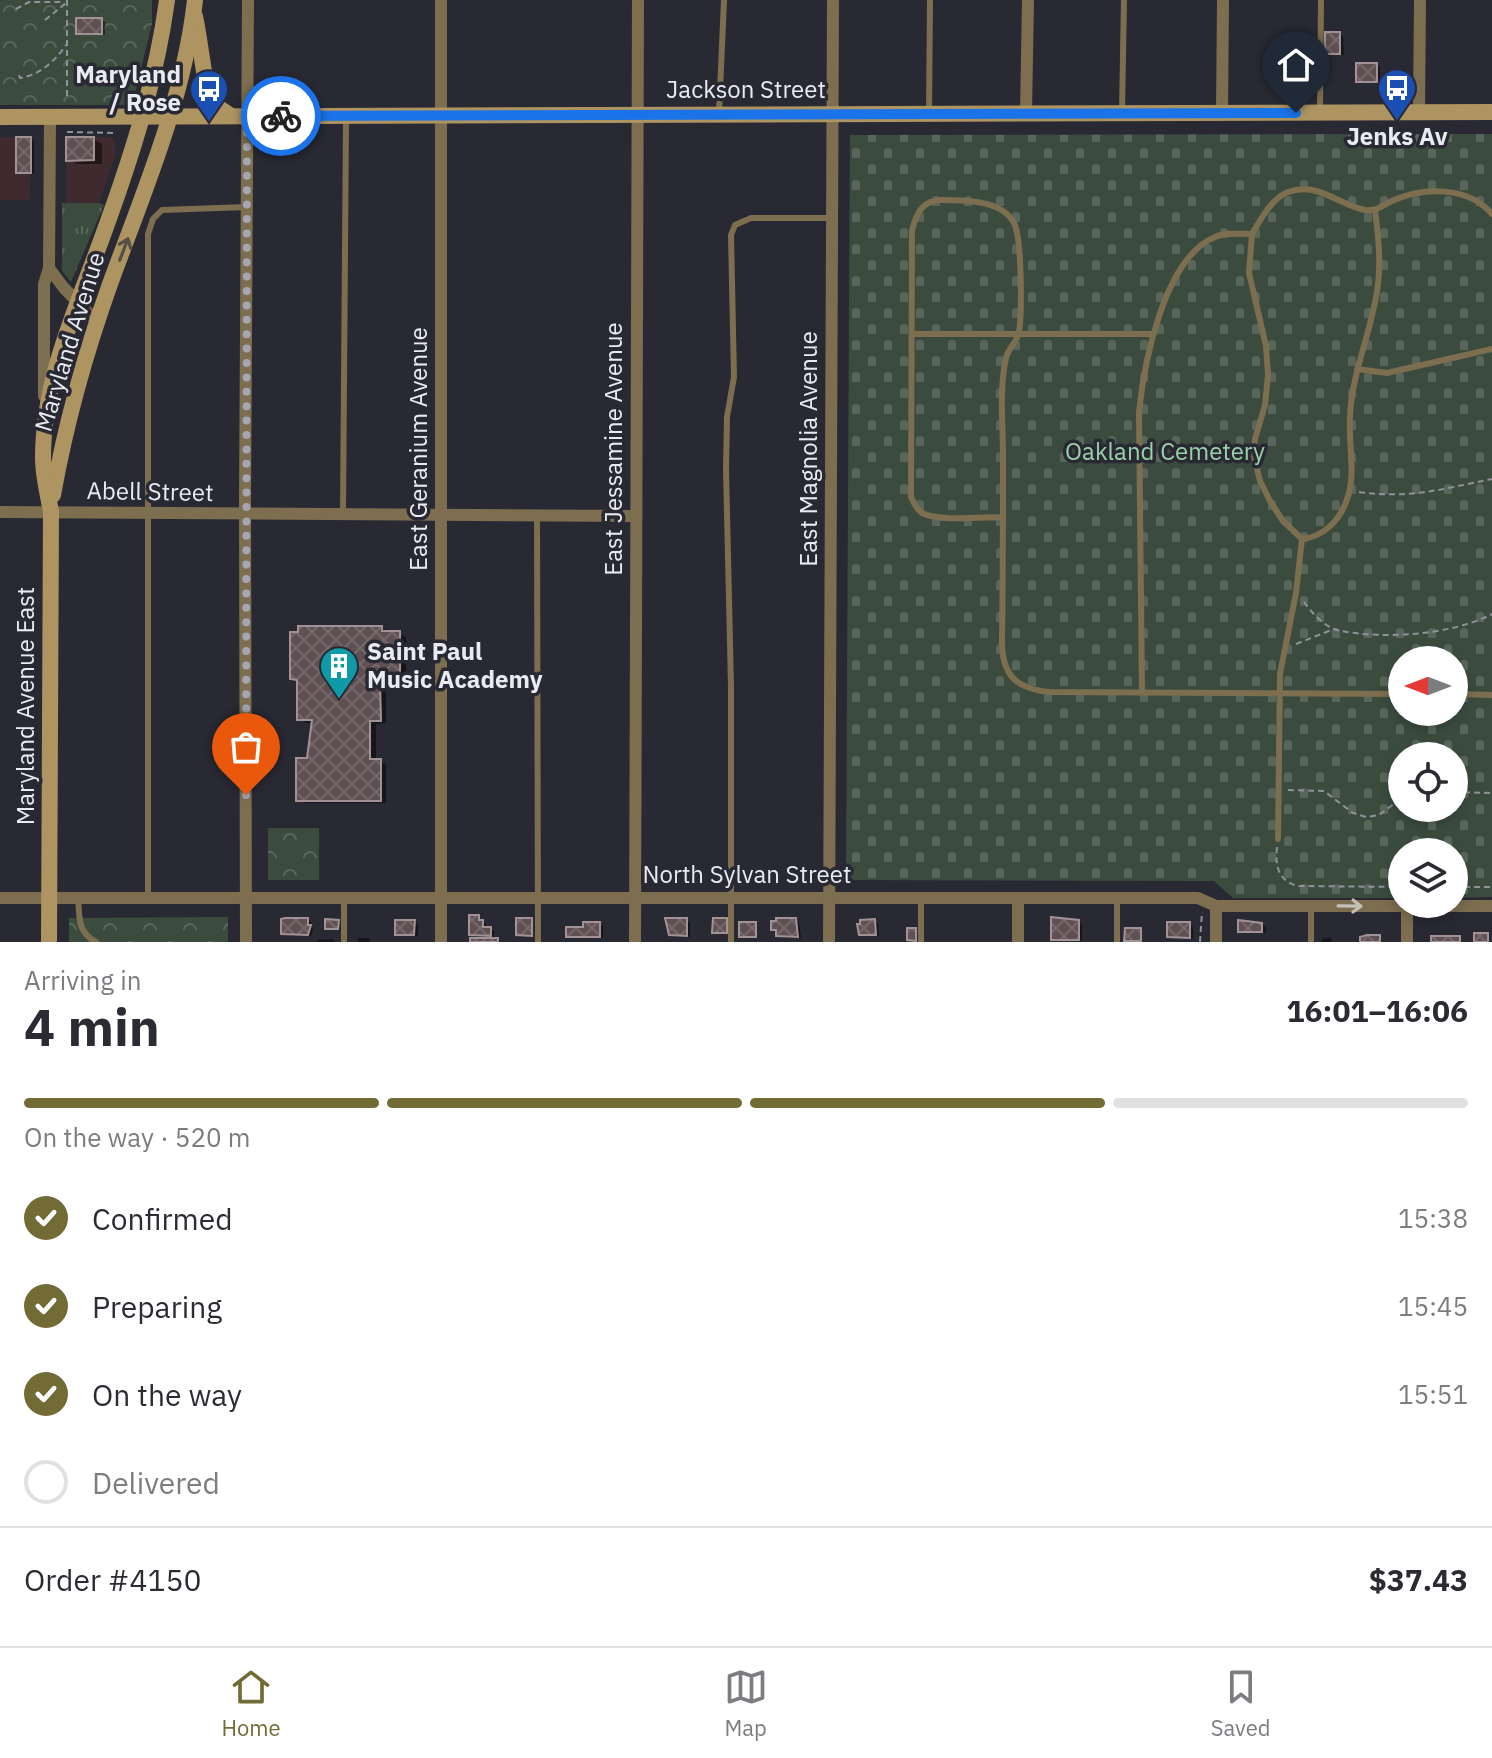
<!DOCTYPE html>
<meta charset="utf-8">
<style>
:root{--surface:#fff;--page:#f7f7f7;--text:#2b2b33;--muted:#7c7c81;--line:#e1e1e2;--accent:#736b36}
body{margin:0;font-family:"IBM Plex Sans",sans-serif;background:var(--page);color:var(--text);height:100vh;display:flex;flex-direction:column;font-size:30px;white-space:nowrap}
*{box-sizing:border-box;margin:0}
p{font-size:26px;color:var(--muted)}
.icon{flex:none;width:44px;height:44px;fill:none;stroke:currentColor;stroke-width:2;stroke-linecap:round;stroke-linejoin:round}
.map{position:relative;height:942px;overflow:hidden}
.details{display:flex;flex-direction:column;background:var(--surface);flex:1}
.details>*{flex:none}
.needle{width:52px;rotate:270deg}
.fabs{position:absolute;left:1388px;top:646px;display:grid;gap:16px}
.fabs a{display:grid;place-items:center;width:80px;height:80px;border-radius:50%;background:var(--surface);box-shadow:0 4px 12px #0003;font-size:40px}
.pin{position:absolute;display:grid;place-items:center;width:68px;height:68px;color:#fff;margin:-82px -34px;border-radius:50% 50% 50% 0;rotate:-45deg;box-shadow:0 0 8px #0007}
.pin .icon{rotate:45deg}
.courier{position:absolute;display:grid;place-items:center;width:80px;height:80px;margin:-40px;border:6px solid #1a73e8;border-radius:50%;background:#fff;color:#222;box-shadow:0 2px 10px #0007}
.summary em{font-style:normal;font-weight:700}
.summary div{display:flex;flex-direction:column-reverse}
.summary{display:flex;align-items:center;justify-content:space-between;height:136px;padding:0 24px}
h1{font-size:52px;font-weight:700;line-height:60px}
.bar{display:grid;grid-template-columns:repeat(4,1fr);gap:12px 8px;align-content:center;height:96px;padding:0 24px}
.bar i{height:10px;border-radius:6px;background:var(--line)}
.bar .current{background:var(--accent)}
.bar p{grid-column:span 4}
.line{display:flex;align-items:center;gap:20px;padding:0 24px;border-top:2px solid var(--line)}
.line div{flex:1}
ol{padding:0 24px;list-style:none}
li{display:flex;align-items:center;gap:24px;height:88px}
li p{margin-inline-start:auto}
li .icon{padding:8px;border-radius:50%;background:var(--accent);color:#fff;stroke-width:4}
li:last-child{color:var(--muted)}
li i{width:44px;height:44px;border:4px solid var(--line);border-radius:50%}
.menu{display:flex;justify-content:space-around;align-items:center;height:112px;border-top:2px solid var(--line);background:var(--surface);font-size:22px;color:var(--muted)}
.menu a{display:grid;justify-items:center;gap:4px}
.menu .current{color:var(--accent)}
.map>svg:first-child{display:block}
</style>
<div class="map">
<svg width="1492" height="942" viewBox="0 0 1492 942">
<defs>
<pattern id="grass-tufts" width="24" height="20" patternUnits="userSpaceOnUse" patternTransform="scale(2)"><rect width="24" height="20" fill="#3b4c3f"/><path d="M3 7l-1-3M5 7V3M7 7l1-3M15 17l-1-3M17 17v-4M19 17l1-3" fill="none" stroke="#58665b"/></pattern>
<pattern id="cemetery-stones" width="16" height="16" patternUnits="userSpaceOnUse" patternTransform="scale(2)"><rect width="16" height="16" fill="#3b4c3f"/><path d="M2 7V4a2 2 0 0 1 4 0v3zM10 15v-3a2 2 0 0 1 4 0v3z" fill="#58665b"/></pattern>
<pattern id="park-crowns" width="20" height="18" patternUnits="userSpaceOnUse" patternTransform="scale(2)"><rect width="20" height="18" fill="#3b4c3f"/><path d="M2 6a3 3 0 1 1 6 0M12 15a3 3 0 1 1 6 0" fill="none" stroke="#58665b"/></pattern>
<pattern id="building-cross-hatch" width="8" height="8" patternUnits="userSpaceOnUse" patternTransform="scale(2)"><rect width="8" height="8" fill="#5e5053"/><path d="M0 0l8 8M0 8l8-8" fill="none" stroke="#75696c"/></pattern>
</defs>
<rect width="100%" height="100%" fill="#292934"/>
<g fill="#3f2b2f">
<polygon points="0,137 31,137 30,200 0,200"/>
<polygon points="66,137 111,137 115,142 116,153 99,203 66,203"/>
</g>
<polygon fill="url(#grass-tufts)" points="62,203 99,203 104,205 71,282 62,271"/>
<path fill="url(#cemetery-stones)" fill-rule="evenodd" d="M1492,134V897L1454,898V852H1402V898H1233L1214,881L846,880L850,135ZM1402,660H1454V712H1402ZM1402,756H1454V808H1402Z"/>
<g fill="url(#park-crowns)">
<polygon points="0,0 152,0 152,24 132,105 0,105"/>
<rect x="268" y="828" width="51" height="52"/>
<polygon points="228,917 228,942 69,942 69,918"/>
</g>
<g fill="#0007">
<polygon points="101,20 105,22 105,35 78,33"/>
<polygon points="1340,34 1343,36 1344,55 1331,55 1327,53"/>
<polygon points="1376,65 1380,67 1380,83 1358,81"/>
<polygon points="31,139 34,141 34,174 22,174 18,172"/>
<polygon points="93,139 102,144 102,164 77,164 68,159"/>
<polygon points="382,628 406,637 406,682 386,682 386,723 376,724 376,761 386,764 386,803 304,803 298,800 309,760 314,723 306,723 299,719 299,682 292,678"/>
<polygon points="478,917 486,924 486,929 494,931 494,940 500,942 472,942 481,940 471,934"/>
<polygon points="307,920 311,922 313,930 311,936 283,932"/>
<polygon points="686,920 690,922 690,937 670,934"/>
<polygon points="795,920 799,922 801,938 781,937 773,929"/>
<polygon points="875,921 878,924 879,936 861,934"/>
<polygon points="414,922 418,924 418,936 397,934"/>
<polygon points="1078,922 1082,924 1082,941 1053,938"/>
<polygon points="599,924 603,926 603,938 568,935"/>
<polygon points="1189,924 1193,927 1193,939 1169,936"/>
<polygon points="1262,925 1266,927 1266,933 1240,930"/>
<polygon points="1331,937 1332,942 1322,942 1322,939"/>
<polygon points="358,938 369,938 370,942 358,942"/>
<polygon points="333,939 335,942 317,942 317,940"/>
</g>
<g fill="url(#building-cross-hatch)" stroke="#a29296" stroke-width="2">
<rect x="76" y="18" width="26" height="16"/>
<rect x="1325" y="32" width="15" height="22"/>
<rect x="1356" y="63" width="21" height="19"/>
<rect x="16" y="137" width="15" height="36"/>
<polygon points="66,137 94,137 94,160 66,161"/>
<polygon points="298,626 382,626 382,631 400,631 400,680 380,680 381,721 370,721 370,759 381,759 381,801 296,801 296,758 307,758 312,720 297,720 297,680 290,679 290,632 298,632"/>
<polygon points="469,915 479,915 479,920 483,920 483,927 491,927 491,936 469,935"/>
<polygon points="1051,917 1079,920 1079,940 1051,940"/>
<polygon points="285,918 308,918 308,925 311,925 308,935 281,934 281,919"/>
<polygon points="516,918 532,918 532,936 516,935"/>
<polygon points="665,918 687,918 687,936 669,935"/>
<polygon points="713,918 727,918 727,933 712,933"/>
<polygon points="776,918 796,918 798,937 776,936 776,930 771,930 771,921 776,921"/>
<polygon points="325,919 339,920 338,929 325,929"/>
<polygon points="875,919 876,935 859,935 857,924 860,924 860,920"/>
<polygon points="395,920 415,920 414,935 395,935"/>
<polygon points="1238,920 1262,923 1262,932 1238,932"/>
<polygon points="583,922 600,922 600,937 566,937 566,927 583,927"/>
<rect x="739" y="922" width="17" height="15"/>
<polygon points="1167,922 1190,922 1190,938 1167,937"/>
<polygon points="907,928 916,928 916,941 907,940"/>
<polygon points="1125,928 1141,928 1141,941 1124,941"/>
<rect x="1474" y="933" width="14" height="9"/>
<polygon points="1367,935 1380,935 1380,942 1360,942 1360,937"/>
<rect x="1431" y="936" width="29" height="6"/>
<rect x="470" y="938" width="28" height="4"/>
</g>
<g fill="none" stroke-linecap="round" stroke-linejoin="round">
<g stroke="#91919a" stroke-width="2" stroke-dasharray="6 4" stroke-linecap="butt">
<polyline points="67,0 67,100"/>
<polyline points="16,9 29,2 64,2"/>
<polyline points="45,20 66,3"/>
<path d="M19,75L20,78C40,75 55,61 66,45"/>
<polyline points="67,132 116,133"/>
<path d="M1359,492C1411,499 1442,489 1492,479"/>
<path d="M1304,602C1311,612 1325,627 1337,630C1381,640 1453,635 1492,614"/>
<polyline points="1296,644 1334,629"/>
<polyline points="1288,790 1324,791 1353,813 1366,817 1379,815 1402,798"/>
<polyline points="1454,792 1492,793"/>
<path d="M1277,847C1275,866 1278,881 1298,886L1402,887"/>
<polyline points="1454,887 1492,887"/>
<polyline points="1200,942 1202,912"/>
</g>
<g stroke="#7d6e4f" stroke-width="6">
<polyline points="1320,109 1321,0"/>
<polyline points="1122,112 1124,0"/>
<polyline points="719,114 724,0"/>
<polyline points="929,114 930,0"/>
<path d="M1252,234L1249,273L1266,346L1268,375L1265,405L1255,439L1254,456L1260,481L1270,501L1283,521L1302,539C1323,537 1339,521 1346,502C1357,476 1348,444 1350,416C1352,370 1373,329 1378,284C1381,259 1378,234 1375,210"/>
<polyline points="912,334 1153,334"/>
<polyline points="1357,369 1387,373 1492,349"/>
<polyline points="343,515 346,119"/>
<polyline points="537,516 538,942"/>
<path d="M1003,517C983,517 939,522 922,513C916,509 914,503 911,497L912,231C916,214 922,200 942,200C965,200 1002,200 1014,223C1022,238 1022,313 1019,332C1018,341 1008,348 1006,358C999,389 1003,424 1003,456C1003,517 1003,577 1002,638C1001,674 1015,689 1050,692L1402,694"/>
<path d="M1142,692L1139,412C1144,363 1164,258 1215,237C1225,232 1241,234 1252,234C1261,219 1271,199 1288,192C1317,181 1339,205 1365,210C1377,212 1384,204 1394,200C1424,187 1468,186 1492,214"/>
<polyline points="1454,694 1492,695"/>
<polyline points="1278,839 1280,674 1296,593 1302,539"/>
<polyline points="148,897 148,234 153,219 162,210 247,207"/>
<path d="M78,899C80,918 77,932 96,942"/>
<polyline points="344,942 344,898"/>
<polyline points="731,942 731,687 726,469 727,417 734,377 731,235 735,225 751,218 831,218"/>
<polyline points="921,942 921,897"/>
<polyline points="1117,942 1117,899"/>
<polyline points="1311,942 1311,906"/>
</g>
<g stroke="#7d6e4f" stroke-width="12">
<polyline points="441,0 441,942"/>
<polyline points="1419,112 1420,0"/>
<polyline points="1026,113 1028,0"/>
<polyline points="1222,113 1223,0"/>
<polyline points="49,268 64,288 97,322"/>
<polyline points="44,396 44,284 49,268 50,117"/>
<polyline points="0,512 636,516"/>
<polyline points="0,898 1198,898 1216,906 1492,906"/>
<polyline points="1018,899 1018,942"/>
<polyline points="246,942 245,501 248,0"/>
<polyline points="635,942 638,0"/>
<polyline points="829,942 833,0"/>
<polyline points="1216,942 1216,906"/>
<polyline points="1407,942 1407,907"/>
</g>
<g stroke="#ad9461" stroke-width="16">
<path d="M195,16C201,45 203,74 210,102L231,116"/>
<polyline points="0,117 1492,112"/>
<path d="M53,495C66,422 85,354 110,284C144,191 184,99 195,0"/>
<path d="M49,942L51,512C48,495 43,476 43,458C43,374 80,301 107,224C133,152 157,76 167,0"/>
</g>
</g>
<defs><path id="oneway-shaft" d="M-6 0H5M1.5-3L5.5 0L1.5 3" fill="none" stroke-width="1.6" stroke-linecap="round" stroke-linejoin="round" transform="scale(2)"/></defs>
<use stroke="#574e44" href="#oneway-shaft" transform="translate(124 249) rotate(-69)"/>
<use stroke="#c4bfb9" href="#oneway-shaft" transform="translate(1350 906) rotate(1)"/>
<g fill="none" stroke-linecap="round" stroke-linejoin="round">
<polyline stroke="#a6a6b0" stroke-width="8" stroke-dasharray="0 14.4" points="246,795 247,116 281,116"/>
<polyline stroke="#1a73e8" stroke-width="10" points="281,116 1296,113"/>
</g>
<defs>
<symbol id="bus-pin" viewBox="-11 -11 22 30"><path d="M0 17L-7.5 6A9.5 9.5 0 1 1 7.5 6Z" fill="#1a4fb4" stroke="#292934"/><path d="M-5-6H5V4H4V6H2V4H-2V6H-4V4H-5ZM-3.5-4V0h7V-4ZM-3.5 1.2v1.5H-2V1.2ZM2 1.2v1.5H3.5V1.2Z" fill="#fff"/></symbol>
<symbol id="building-pin" viewBox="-11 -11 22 30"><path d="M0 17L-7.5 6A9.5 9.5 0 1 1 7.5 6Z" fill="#0f9aa8" stroke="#292934"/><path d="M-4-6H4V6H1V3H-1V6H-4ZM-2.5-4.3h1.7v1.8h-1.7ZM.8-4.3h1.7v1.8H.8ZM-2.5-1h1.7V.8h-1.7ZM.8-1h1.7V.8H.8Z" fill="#fff"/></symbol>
</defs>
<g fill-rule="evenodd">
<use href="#bus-pin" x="1375" y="66" width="44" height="60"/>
<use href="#bus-pin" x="187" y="67" width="44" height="60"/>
<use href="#building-pin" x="317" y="644" width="44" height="60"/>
</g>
<g text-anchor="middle" stroke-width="7" stroke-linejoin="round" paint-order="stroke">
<g font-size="24" font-weight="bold" fill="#eaeaf2" stroke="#292934" text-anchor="end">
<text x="181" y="83">Maryland<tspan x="181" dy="28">/ Rose</tspan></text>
<text x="1397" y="145" text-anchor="middle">Jenks Av</text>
<text x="367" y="660" text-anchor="start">Saint Paul<tspan x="367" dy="28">Music Academy</tspan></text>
</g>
<g font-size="24" fill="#eaeaf2" stroke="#292934">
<text x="746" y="98">Jackson Street</text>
<text transform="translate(70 342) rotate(-73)" y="8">Maryland Avenue</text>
<text transform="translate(419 449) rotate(-90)" y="8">East Geranium Avenue</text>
<text transform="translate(614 449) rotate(-90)" y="8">East Jessamine Avenue</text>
<text transform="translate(809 449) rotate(-90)" y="8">East Magnolia Avenue</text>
<text transform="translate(150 492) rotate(1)" y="8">Abell Street</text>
<text transform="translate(26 706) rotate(-90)" y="8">Maryland Avenue East</text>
<text x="747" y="883">North Sylvan Street</text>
</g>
<g font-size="24" fill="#9bd1aa" stroke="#292934">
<text x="1165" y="460">Oakland Cemetery</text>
</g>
</g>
</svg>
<div class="fabs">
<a><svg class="needle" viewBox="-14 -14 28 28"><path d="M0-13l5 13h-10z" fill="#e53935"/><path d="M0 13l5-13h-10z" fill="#7c7c81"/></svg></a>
<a><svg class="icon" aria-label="locate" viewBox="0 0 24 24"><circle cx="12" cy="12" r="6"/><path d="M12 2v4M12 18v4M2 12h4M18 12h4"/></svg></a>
<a><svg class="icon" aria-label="layers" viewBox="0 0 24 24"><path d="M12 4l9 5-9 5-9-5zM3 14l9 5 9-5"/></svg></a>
</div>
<div class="pin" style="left:246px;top:795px;background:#ea580c"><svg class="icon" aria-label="bag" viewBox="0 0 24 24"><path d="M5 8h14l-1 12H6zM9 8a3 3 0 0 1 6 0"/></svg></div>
<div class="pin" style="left:1296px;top:113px;background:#1f2937"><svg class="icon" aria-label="home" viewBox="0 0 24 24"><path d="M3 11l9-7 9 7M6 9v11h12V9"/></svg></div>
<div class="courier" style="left:281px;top:116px"><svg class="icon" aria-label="bike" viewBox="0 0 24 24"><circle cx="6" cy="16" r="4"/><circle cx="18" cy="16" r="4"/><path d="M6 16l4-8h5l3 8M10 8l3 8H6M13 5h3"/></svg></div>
</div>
<section class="details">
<div class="summary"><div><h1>4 min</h1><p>Arriving in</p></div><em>16:01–16:06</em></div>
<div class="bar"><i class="current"></i><i class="current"></i><i class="current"></i><i></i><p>On the way · 520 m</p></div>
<ol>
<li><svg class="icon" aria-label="check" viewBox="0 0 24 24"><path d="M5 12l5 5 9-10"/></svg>Confirmed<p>15:38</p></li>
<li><svg class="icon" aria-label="check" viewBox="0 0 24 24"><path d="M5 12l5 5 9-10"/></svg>Preparing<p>15:45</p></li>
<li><svg class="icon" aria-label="check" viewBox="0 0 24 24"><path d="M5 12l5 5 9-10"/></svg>On the way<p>15:51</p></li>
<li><i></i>Delivered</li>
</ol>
<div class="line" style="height:104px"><div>Order #4150</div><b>$37.43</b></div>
</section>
<nav class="menu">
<a class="current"><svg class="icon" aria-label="home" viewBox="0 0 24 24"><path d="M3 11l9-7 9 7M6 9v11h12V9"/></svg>Home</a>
<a><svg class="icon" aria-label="map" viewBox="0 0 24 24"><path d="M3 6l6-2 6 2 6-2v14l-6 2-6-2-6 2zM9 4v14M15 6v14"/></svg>Map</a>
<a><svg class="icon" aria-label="saved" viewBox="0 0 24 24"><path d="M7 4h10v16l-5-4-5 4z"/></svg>Saved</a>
</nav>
